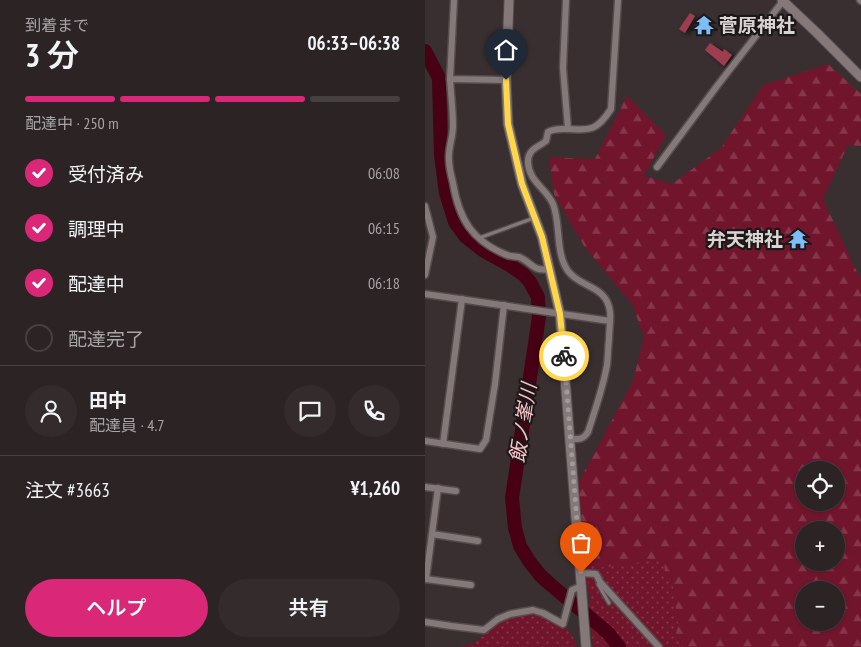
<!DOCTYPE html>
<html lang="ja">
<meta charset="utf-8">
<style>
:root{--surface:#2b2324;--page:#332b2c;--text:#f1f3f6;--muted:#a6a4a6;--line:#474041;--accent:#db2777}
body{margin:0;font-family:"PT Sans Narrow","Noto Sans JP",sans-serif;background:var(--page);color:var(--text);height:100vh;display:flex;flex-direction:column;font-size:19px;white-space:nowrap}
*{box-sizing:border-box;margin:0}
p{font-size:16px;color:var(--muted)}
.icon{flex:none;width:28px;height:28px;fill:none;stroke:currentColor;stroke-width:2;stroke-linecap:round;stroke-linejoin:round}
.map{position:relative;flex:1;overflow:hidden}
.drawer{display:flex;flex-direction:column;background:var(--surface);width:425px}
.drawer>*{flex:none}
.fabs{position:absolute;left:370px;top:461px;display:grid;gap:10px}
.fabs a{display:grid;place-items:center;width:50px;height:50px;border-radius:50%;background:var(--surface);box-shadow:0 1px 4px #0004,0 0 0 1px var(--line);font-size:25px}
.pin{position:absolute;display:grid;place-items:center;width:42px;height:42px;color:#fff;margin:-51px -21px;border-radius:50% 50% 50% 0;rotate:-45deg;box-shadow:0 0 5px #0007}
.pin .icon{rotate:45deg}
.courier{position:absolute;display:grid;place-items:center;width:50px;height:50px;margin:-25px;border:4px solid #ffd54a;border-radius:50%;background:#fff;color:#222;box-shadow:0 1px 6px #0007}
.summary em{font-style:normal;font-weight:600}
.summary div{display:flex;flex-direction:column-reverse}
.summary{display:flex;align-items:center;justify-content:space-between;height:85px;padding:0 25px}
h1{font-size:32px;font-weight:600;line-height:38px}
.bar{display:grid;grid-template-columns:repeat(4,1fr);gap:8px 5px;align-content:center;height:60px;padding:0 25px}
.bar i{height:6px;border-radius:4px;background:var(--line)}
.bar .selected{background:var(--accent)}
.bar p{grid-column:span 4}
.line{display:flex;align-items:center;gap:12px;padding:0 25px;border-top:1px solid var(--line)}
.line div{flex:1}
.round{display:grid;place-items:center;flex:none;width:52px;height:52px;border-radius:26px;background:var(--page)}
ol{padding:0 25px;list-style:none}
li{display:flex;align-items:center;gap:15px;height:55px}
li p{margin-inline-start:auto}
li .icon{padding:5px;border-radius:50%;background:var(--accent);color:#fff;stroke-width:4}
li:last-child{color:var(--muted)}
li i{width:28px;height:28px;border:2px solid var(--line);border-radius:50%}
.action{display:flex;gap:10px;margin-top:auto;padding:10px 25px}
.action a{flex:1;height:58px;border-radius:30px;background:var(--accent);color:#fff;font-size:20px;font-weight:600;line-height:58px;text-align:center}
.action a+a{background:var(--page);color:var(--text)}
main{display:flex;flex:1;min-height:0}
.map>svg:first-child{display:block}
</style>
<main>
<section class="drawer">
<div class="summary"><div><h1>3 分</h1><p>到着まで</p></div><em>06:33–06:38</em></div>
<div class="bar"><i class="selected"></i><i class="selected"></i><i class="selected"></i><i></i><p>配達中 · 250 m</p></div>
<ol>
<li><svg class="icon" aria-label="check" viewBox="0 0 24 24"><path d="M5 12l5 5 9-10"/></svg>受付済み<p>06:08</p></li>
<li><svg class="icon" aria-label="check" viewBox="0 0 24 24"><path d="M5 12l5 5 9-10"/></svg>調理中<p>06:15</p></li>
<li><svg class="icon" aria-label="check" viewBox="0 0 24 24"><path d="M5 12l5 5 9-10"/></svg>配達中<p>06:18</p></li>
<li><i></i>配達完了</li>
</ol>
<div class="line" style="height:90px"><a class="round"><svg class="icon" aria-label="person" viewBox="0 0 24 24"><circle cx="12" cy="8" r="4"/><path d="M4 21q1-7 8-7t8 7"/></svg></a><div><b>田中</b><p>配達員 · 4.7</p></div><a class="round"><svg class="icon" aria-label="chat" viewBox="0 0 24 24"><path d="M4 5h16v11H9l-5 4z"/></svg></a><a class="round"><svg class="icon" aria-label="phone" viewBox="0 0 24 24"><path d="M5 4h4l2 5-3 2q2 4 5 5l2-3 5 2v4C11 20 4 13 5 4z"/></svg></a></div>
<div class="line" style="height:65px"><div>注文 #3663</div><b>¥1,260</b></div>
<div class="action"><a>ヘルプ</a><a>共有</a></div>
</section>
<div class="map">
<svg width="436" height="647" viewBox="0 0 436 647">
<defs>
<pattern id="forest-firs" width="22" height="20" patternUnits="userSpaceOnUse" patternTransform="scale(1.25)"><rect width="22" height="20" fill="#71152d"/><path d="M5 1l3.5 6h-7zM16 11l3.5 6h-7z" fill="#85364b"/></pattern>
<pattern id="park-dots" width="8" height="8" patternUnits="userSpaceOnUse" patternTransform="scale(1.25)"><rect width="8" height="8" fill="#71152d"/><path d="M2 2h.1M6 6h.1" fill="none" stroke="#85364b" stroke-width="1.8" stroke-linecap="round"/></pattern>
<filter id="shadow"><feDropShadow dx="3.5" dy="2" stdDeviation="2.5" flood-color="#0009"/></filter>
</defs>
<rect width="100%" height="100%" fill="#392f30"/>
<path fill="url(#forest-firs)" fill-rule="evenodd" d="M403,64L436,94V146L423,145L398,199L432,272L436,278V647H203L169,611L150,546L144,500L208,381L219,337L207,304L159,246L129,194L124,157L170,159L202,96L241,135L219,176L247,184L296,148L338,85ZM379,470H411V502H379ZM379,530H411V562H379ZM379,590H411V622H379Z"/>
<g fill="url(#park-dots)">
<polygon points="167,556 173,568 239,559 240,574 248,586 253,625 251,634 259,647 168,647 161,557"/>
<path d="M109,614C127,617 148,628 152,647H36L48,644L77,621L87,617Z"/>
</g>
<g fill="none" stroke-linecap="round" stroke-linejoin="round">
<polyline stroke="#470014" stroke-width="14" points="0,51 14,78 16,155 21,193 30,222 41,237 59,251 86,266 99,275 105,282 113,297 114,317 87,498 90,528 95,546 104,561 115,575 126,585 175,626 184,634 194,647"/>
</g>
<g fill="#9e3d4f" filter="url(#shadow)">
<polygon points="265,13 270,16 260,33 254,29"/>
<polygon points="275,19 287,27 284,32 272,24"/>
<polygon points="285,43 298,52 299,49 307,55 299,66 280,50"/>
</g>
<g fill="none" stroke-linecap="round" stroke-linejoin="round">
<defs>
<g id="lane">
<polyline points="54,238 109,218"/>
<polyline points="173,584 184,603"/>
</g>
<g id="street">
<polyline points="29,0 25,79 81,80"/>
<path d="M141,0L138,68L143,129C167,131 173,129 186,109L193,0"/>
<polyline points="435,0 436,1"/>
<path d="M25,79C26,95 28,110 28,126C28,137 23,148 24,160C24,167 26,175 28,183C34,219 47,241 82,255C86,257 90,256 94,257C107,262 107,272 124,269"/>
<path d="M143,129C137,129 129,128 123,132L121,141C112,148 103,149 103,162C104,182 121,188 128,204C136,224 130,253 143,271C155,288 182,285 185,312C186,320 184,330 184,339C183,348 183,357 182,365C178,388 170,410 163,432C158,440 154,439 145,439"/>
<polyline points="232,167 292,86 358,1"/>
<polyline points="0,206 8,237 0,275"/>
<polyline points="0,294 185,321"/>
<polyline points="0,441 55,449 61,440 70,384 79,305"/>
<polyline points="18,444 37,299"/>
<polyline points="0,487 31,491"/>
<polyline points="7,534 53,541"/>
<polyline points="156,573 171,574 175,582 234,647"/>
<polyline points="0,579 46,585"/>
<polyline points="1,579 13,488"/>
<polyline points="0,622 26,626 59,630 73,619 85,614 108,610 118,613 138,624 147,590 157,586"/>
</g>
<g id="secondary">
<polyline points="84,0 81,80 83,124 97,184 117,237 135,314 161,647"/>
<polyline points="357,0 392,33 436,77"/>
</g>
</defs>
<use href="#lane" stroke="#544c4c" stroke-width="5.5"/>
<use href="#street" stroke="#544c4c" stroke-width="9"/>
<use href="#secondary" stroke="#544c4c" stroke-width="11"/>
<use href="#lane" stroke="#847879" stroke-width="3"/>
<use href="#street" stroke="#847879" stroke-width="6"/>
<use href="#secondary" stroke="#847879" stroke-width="9"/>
</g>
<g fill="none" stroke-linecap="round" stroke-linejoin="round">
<polyline stroke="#a29a9a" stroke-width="5" stroke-dasharray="0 9" points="139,356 156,573"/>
<polyline stroke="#ffd54a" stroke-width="6" points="81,80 83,124 97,184 117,237 135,314 139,356"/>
</g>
<defs>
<symbol id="temple-bare" viewBox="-9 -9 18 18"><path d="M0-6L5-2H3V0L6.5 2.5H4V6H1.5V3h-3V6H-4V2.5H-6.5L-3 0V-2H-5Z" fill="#7bbef8" stroke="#1d1818" stroke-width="2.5" paint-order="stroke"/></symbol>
</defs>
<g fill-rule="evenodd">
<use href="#temple-bare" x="265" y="11" width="28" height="28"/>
<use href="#temple-bare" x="359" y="225" width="28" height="28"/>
</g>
<g text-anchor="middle" stroke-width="4.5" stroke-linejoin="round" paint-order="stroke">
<g font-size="19" font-weight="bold" fill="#dad3d3" stroke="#1d1818" text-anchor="start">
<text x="294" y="32">菅原神社</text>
<text x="358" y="246" text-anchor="end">弁天神社</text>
</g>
<g font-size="20" font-style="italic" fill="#fac3c9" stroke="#1d1818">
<text transform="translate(98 423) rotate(-81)" y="7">飯ノ峯川</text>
</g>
</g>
</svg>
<div class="fabs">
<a><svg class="icon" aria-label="locate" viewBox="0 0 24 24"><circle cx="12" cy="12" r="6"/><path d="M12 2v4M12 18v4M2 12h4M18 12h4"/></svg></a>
<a>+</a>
<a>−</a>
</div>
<div class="pin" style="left:156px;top:573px;background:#ea580c"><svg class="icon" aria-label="bag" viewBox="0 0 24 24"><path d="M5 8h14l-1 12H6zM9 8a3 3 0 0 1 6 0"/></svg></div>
<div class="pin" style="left:81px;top:80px;background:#1f2937"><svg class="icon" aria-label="home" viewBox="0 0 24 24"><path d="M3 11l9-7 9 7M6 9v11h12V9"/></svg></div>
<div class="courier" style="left:139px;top:356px"><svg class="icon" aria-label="bike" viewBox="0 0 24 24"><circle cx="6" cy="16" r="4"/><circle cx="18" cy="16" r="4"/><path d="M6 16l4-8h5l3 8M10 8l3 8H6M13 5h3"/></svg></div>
</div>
</main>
